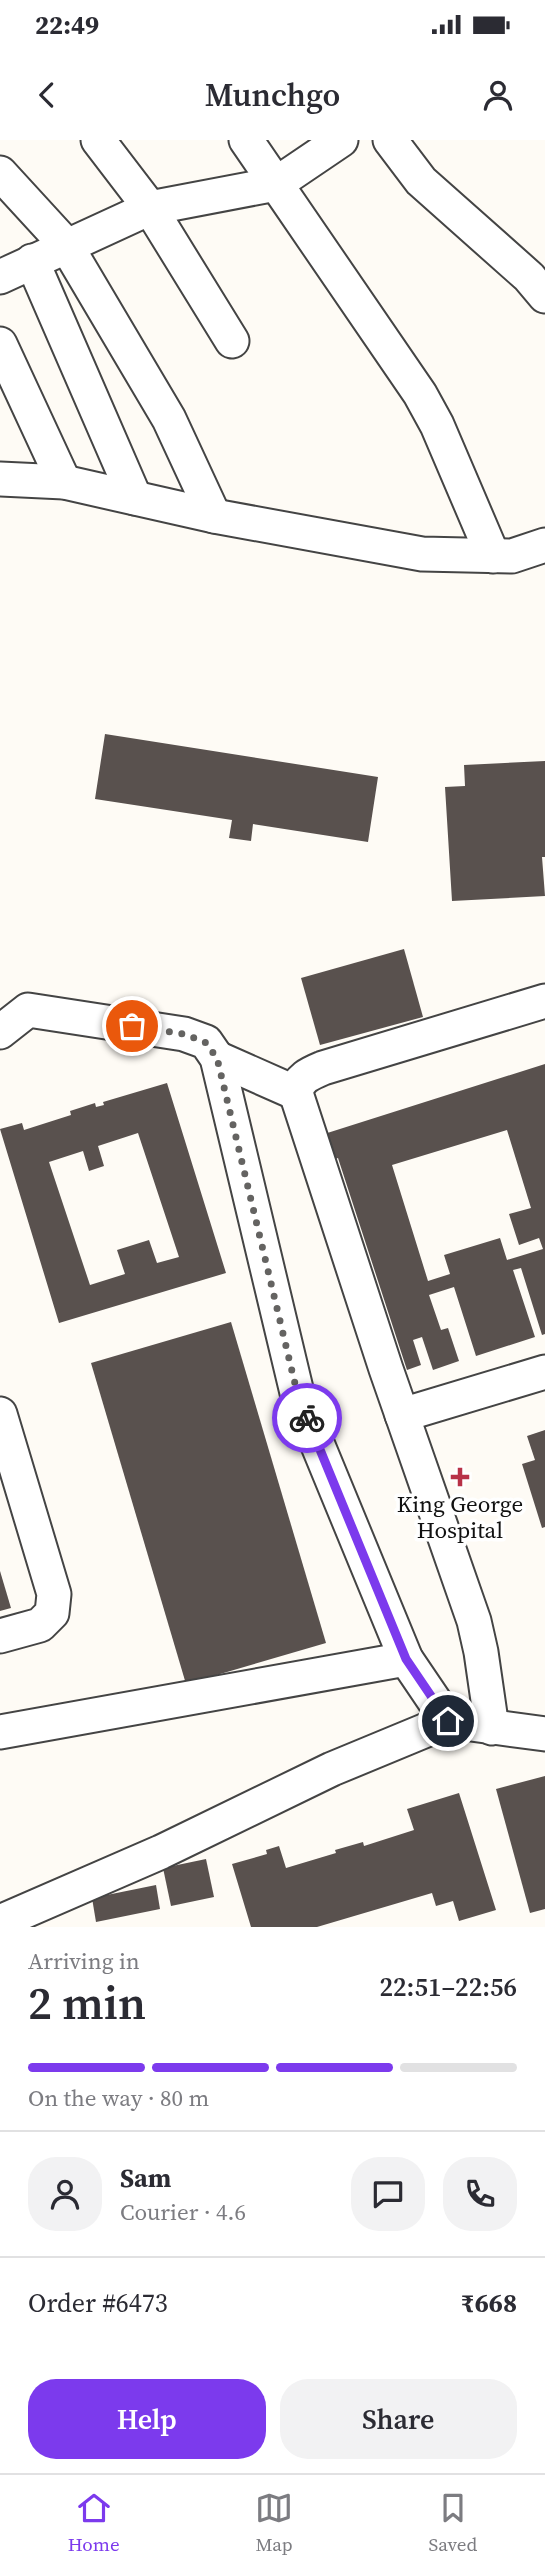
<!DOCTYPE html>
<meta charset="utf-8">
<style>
:root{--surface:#fff;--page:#f2f2f3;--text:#2b2b33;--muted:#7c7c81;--line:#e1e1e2;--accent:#7c3aed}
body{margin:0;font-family:"Source Serif 4",serif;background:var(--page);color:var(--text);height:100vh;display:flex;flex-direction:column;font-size:26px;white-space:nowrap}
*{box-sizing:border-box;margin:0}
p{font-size:23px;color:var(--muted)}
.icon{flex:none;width:38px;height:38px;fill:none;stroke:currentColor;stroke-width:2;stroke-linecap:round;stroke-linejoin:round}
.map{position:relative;height:1787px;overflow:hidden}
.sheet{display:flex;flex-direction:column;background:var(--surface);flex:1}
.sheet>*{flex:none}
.pin{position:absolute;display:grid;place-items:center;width:60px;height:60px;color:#fff;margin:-30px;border:4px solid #fff;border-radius:50%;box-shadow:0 2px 7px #0007}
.courier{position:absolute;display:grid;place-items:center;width:70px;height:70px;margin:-35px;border:5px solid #7c3aed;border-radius:50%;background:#fff;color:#222;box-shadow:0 2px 9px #0007}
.head em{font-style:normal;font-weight:600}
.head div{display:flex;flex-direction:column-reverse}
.head{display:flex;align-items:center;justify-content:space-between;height:119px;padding:0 28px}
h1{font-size:46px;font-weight:600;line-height:52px}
.bar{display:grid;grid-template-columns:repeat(4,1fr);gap:10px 7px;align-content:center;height:84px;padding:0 28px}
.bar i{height:9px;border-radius:5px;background:var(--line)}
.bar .active{background:var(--accent)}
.bar p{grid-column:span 4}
.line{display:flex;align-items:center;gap:18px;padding:0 28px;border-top:2px solid var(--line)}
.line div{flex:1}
.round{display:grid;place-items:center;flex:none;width:74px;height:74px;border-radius:28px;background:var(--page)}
.button{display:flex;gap:14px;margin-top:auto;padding:14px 28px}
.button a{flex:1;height:80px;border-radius:28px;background:var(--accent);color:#fff;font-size:28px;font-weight:600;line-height:80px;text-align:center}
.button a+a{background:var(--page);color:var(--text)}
.status{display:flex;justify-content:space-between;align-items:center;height:49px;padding:0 35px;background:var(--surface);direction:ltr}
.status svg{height:19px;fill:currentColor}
header{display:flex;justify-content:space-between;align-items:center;height:91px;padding:0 28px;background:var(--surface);font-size:32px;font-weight:600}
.menu{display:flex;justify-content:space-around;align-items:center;height:98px;border-top:2px solid var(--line);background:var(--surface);font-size:19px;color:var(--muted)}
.menu a{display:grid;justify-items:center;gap:4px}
.menu .active{color:var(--accent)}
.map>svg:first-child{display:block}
</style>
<div class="status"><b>22:49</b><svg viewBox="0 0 49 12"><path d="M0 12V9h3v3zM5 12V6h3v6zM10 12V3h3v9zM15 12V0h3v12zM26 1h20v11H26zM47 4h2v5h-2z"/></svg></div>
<header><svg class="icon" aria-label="back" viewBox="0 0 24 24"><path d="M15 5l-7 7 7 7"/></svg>Munchgo<svg class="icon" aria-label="person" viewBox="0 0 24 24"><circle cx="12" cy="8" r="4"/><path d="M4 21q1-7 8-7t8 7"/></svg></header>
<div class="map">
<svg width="545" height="1787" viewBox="0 0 545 1787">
<rect width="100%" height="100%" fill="#fefbf5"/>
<g fill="#59514e" fill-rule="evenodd">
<polygon points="105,594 378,637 368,702 253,684 251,701 229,698 232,680 95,659"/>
<polygon points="545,621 545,717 542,717 545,756 452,761 445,647 465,646 464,625"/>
<polygon points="404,809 423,877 320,905 301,838"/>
<path d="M545,924V1194L542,1195L521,1128L513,1130L535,1197L476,1216L454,1147L429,1155L441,1190L448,1188L459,1221L433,1230L422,1197L413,1200L421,1225L407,1230L338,1018L330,1021L321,995ZM507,990L531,1068L509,1074L519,1105L539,1098L543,1109L507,1120L500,1098L444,1115L450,1134L428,1141L392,1025Z"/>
<path d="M167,943L226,1133L59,1183L0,989L22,983L24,990L71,975L70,971L95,963L96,967L104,965L103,962ZM138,993L179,1117L157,1123L149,1100L117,1110L125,1134L90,1145L49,1022L83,1011L89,1031L104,1026L98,1006Z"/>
<polygon points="231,1182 326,1503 186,1544 91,1223"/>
<polygon points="545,1290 545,1387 542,1388 522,1324 535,1320 527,1296"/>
<polygon points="0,1431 11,1468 0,1471"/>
<polygon points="545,1636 545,1769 530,1773 496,1649"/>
<polygon points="459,1653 496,1770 459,1781 453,1761 436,1766 432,1753 317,1787 251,1787 232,1724 267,1714 266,1710 279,1706 286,1728 336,1713 335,1710 363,1702 364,1706 414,1690 407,1669"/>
<polygon points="206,1719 214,1757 171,1766 163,1728"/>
<polygon points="156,1745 160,1769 96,1782 92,1758"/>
</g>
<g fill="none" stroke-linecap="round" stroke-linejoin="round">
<defs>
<g id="street">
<polyline points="98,0 150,68 232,201"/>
<polyline points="246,0 420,254 437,285 493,416"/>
<polyline points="390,0 421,41 529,137 545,156"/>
<polyline points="0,33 66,105 169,279 214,376"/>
<polyline points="32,121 135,358"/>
<polyline points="0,137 150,68 276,44 341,0"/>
<polyline points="0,204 64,342"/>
<polyline points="0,339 64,342 214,376 422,414 512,416 545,405"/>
<polyline points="0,892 28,870 184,894 206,902 217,918 298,1257 406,1519 448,1581"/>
<polyline points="217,918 296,953"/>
<polyline points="0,1274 54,1454 52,1473 40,1485 0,1496"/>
<polyline points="402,1275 545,1232"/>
<polyline points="471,1584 545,1594"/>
<path d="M492,1588L481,1512L474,1481L386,1229L296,953C298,938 311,933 323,928L545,861"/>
<polyline points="0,1592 406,1519"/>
<polyline points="0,1782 161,1712 332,1629 448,1581"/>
</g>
</defs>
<use href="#street" stroke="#444" stroke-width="37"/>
<use href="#street" stroke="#fff" stroke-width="33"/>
</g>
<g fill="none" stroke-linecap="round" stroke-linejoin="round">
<polyline stroke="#646361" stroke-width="7" stroke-dasharray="0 12.6" points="132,886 184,894 205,902 217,918 298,1256 307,1278"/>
<polyline stroke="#7c3aed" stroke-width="9" points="307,1278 406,1519 448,1581"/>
</g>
<path fill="#b83147" stroke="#fff" stroke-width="2.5" d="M456.5 1326.5h7v7h7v7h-7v7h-7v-7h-7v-7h7z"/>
<g text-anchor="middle" stroke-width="7" stroke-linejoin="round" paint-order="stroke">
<g font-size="23" fill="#111" stroke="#fff">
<text x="460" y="1372">King George<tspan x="460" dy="26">Hospital</tspan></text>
</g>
</g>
</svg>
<div class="pin" style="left:132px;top:886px;background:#ea580c"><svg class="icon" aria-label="bag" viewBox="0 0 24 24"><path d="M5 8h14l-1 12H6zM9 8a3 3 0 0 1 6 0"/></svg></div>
<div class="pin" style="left:448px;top:1581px;background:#1f2937"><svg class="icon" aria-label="home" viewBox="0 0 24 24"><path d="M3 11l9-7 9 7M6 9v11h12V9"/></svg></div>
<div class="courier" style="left:307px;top:1278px"><svg class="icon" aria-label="bike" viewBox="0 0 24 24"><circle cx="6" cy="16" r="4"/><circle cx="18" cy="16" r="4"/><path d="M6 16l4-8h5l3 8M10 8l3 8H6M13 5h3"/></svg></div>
</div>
<section class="sheet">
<div class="head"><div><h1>2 min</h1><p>Arriving in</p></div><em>22:51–22:56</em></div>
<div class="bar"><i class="active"></i><i class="active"></i><i class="active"></i><i></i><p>On the way · 80 m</p></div>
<div class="line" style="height:126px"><a class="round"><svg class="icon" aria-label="person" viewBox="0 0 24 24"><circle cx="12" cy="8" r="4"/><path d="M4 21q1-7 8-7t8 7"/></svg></a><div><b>Sam</b><p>Courier · 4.6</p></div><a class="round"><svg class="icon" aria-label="chat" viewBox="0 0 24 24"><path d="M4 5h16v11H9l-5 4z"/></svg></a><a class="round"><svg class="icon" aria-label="phone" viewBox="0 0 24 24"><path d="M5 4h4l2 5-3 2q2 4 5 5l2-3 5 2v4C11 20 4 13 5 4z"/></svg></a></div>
<div class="line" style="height:91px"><div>Order #6473</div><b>₹668</b></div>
<div class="button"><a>Help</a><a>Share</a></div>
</section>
<nav class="menu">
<a class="active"><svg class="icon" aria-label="home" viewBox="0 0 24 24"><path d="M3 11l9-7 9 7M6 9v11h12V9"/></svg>Home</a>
<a><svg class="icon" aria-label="map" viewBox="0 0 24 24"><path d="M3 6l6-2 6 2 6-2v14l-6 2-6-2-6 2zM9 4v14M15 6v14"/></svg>Map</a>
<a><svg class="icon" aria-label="saved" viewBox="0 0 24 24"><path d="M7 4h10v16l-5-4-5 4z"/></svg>Saved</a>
</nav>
